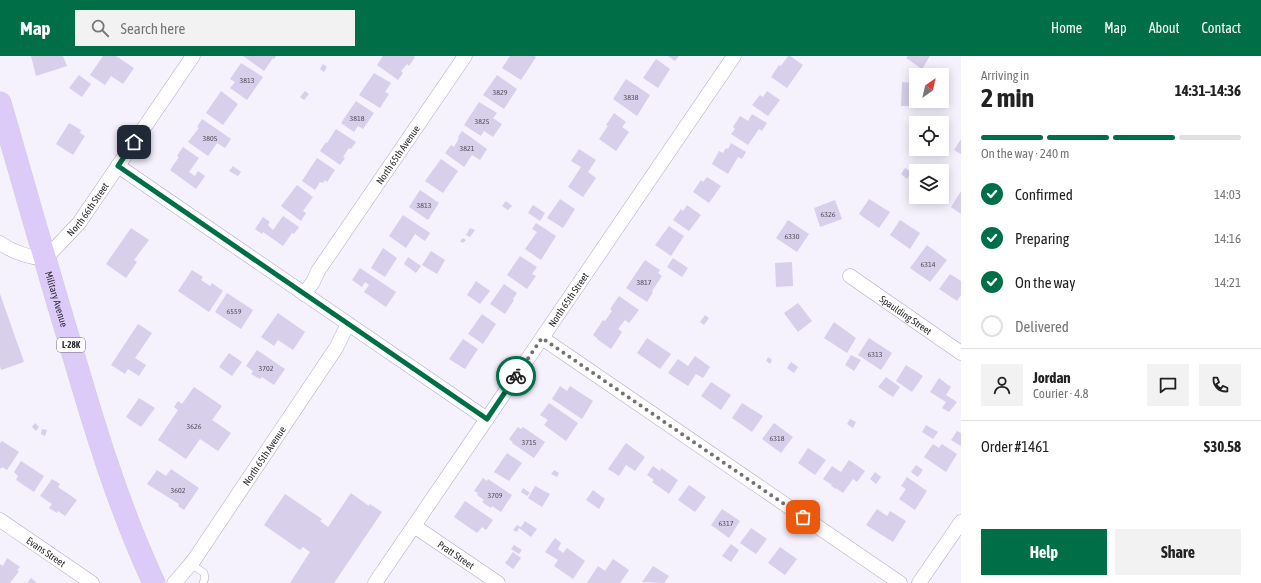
<!DOCTYPE html>
<meta charset="utf-8">
<style>
:root{--surface:#fff;--page:#f2f2f2;--text:#222;--muted:#767676;--line:#e0e0e0;--accent:#006f47}
body{margin:0;font-family:"Asap Condensed",sans-serif;background:var(--page);color:var(--text);height:100vh;display:flex;flex-direction:column;font-size:15px;white-space:nowrap}
*{box-sizing:border-box;margin:0}
p{font-size:13px;color:var(--muted)}
.icon{flex:none;width:22px;height:22px;fill:none;stroke:currentColor;stroke-width:2;stroke-linecap:round;stroke-linejoin:round}
.map{position:relative;flex:1;overflow:hidden}
.panel{display:flex;flex-direction:column;background:var(--surface);width:300px}
.panel>*{flex:none}
.needle{width:26px;rotate:34deg}
.fabs{position:absolute;left:909px;top:12px;display:grid;gap:8px}
.fabs a{display:grid;place-items:center;width:40px;height:40px;border-radius:0px;background:var(--surface);box-shadow:0 2px 10px #0003;font-size:20px}
.pin{position:absolute;display:grid;place-items:center;width:34px;height:34px;color:#fff;margin:-17px;border-radius:8px;box-shadow:0 2px 6px #0006}
.courier{position:absolute;display:grid;place-items:center;width:40px;height:40px;margin:-20px;border:3px solid #006f47;border-radius:50%;background:#fff;color:#222;box-shadow:0 1px 5px #0007}
.headline em{font-style:normal;font-weight:700}
.headline div{display:flex;flex-direction:column-reverse}
.headline{display:flex;align-items:center;justify-content:space-between;height:68px;padding:0 20px}
h1{font-size:26px;font-weight:700;line-height:30px}
.bar{display:grid;grid-template-columns:repeat(4,1fr);gap:6px 4px;align-content:center;height:48px;padding:0 20px}
.bar i{height:5px;border-radius:3px;background:var(--line)}
.bar .current{background:var(--accent)}
.bar p{grid-column:span 4}
.line{display:flex;align-items:center;gap:10px;padding:0 20px;border-top:1px solid var(--line)}
.line div{flex:1}
.round{display:grid;place-items:center;flex:none;width:42px;height:42px;border-radius:0px;background:var(--page)}
ol{padding:0 20px;list-style:none}
li{display:flex;align-items:center;gap:12px;height:44px}
li p{margin-inline-start:auto}
li .icon{padding:4px;border-radius:50%;background:var(--accent);color:#fff;stroke-width:4}
li:last-child{color:var(--muted)}
li i{width:22px;height:22px;border:2px solid var(--line);border-radius:50%}
.action{display:flex;gap:8px;margin-top:auto;padding:8px 20px}
.action a{flex:1;height:46px;border-radius:0px;background:var(--accent);color:#fff;font-size:16px;font-weight:700;line-height:46px;text-align:center}
.action a+a{background:var(--page);color:var(--text)}
header{display:flex;align-items:center;gap:24px;box-sizing:border-box;height:56px;padding:0 20px;background:var(--accent);color:#fff}
header strong{font-size:19px}
nav{display:flex;gap:22px;margin-inline-start:auto;font-size:14px}
.search{width:280px;height:36px;background:var(--page);display:flex;align-items:center;gap:10px;box-sizing:border-box;padding:0 14px;border-radius:0px;color:var(--muted);font-size:15px}
main{display:flex;flex:1;min-height:0}
.map>svg:first-child{display:block}
</style>
<header>
<strong>Map</strong>
<div class="search"><svg class="icon" aria-label="search" viewBox="0 0 24 24"><circle cx="10" cy="10" r="6"/><path d="M15 15l6 6"/></svg>Search here</div>
<nav><a>Home</a><a>Map</a><a>About</a><a>Contact</a></nav>
</header>
<main>
<div class="map">
<svg width="961" height="527" viewBox="0 0 961 527">
<rect width="100%" height="100%" fill="#f5f1fd"/>
<g fill="#d8cfeb">
<polygon points="31,0 63,0 67,10 36,20"/>
<polygon points="103,0 116,0 134,12 123,28 111,20 105,29 90,19"/>
<polygon points="243,0 276,0 274,3 273,2 264,15"/>
<polygon points="383,0 413,0 415,1 409,10 407,8 401,15 403,17 398,24 377,9"/>
<polygon points="510,0 534,0 536,1 521,24 502,12"/>
<polygon points="668,0 679,0 675,5"/>
<polygon points="788,0 790,0 803,9 787,32 771,21 779,9 781,10"/>
<polygon points="908,0 930,0 922,13 906,2"/>
<polygon points="656,3 670,13 658,32 643,22"/>
<polygon points="241,7 263,21 247,44 230,32 235,26 230,23"/>
<polygon points="323,8 327,11 324,16 320,13"/>
<polygon points="374,17 391,27 385,36 389,38 380,52 359,39"/>
<polygon points="79,19 91,28 82,41 69,32"/>
<polygon points="497,19 517,33 504,53 483,39"/>
<polygon points="626,23 650,39 637,60 613,43"/>
<polygon points="902,26 916,27 916,45 919,45 919,50 901,50"/>
<polygon points="221,35 238,48 223,69 206,57"/>
<polygon points="305,35 309,38 304,44 300,41"/>
<polygon points="767,35 780,44 768,60 752,49 760,39 763,41"/>
<polygon points="356,45 374,57 363,73 358,70 354,76 341,67"/>
<polygon points="479,46 497,57 493,62 502,68 493,81 484,75 481,80 464,69"/>
<polygon points="614,57 626,66 622,71 629,76 616,95 599,83 608,70 606,69"/>
<polygon points="752,58 767,67 762,75 759,73 748,89 731,78 735,73 733,71 740,60 748,65"/>
<polygon points="924,61 928,67 917,67"/>
<polygon points="202,63 231,83 225,92 217,87 208,100 188,86 199,72 197,71"/>
<polygon points="69,67 81,74 80,77 85,80 73,99 56,88"/>
<polygon points="916,67 916,82 909,73"/>
<polygon points="336,73 356,86 351,93 349,92 343,101 345,102 340,109 320,95 326,86 327,87"/>
<polygon points="462,75 487,93 480,104 472,99 464,111 445,97 451,89 454,91 459,82 458,81"/>
<polygon points="961,83 961,98 954,94"/>
<polygon points="731,87 746,96 742,103 738,101 728,118 712,108 719,95 723,97 726,92 728,93"/>
<polygon points="183,91 199,102 189,116 195,120 198,115 205,120 196,133 170,114 179,101 177,100"/>
<polygon points="579,93 596,104 588,116 596,122 583,141 568,131 581,111 571,105"/>
<polygon points="317,102 335,114 327,126 325,124 323,127 320,126 315,134 302,125"/>
<polygon points="441,103 458,115 443,137 425,125"/>
<polygon points="233,110 241,116 238,120 229,115"/>
<polygon points="905,112 911,116 907,123 901,118"/>
<polygon points="707,121 721,130 709,147 693,136 701,124 703,126"/>
<polygon points="297,129 313,141 303,155 306,157 301,165 281,150"/>
<polygon points="420,134 439,147 428,164 409,151"/>
<polygon points="961,135 961,158 951,151"/>
<polygon points="560,143 575,153 563,172 547,162"/>
<polygon points="869,143 890,156 879,172 859,158"/>
<polygon points="835,144 842,163 820,171 814,152"/>
<polygon points="506,145 512,150 508,154 502,150"/>
<polygon points="533,149 545,157 540,165 528,157"/>
<polygon points="687,149 701,159 689,175 673,164 681,153 683,155"/>
<polygon points="403,159 430,177 425,185 415,178 406,192 389,180"/>
<polygon points="283,160 299,171 294,178 292,177 283,190 263,176 262,178 255,173 263,161 270,166 268,169 273,174"/>
<polygon points="788,164 809,178 797,196 776,182"/>
<polygon points="900,164 920,177 910,193 890,179"/>
<polygon points="536,167 556,180 541,204 525,193 537,176 532,173"/>
<polygon points="669,170 684,180 671,200 655,189"/>
<polygon points="131,172 149,184 134,204 137,206 126,222 106,208"/>
<polygon points="470,172 475,174 470,181 466,179"/>
<polygon points="463,182 466,184 463,187 460,185"/>
<polygon points="927,189 947,204 930,226 910,212"/>
<polygon points="383,192 397,202 385,221 371,212"/>
<polygon points="431,195 445,204 437,218 422,209"/>
<polygon points="520,200 537,211 532,218 536,220 527,233 507,219"/>
<polygon points="408,201 421,210 416,217 404,208"/>
<polygon points="673,202 688,212 682,221 667,211"/>
<polygon points="645,204 660,214 658,217 662,220 652,235 653,236 647,246 626,232"/>
<polygon points="792,206 793,230 776,231 775,207"/>
<polygon points="360,212 396,236 386,251 364,236 369,229 365,226 362,231 352,224"/>
<polygon points="192,214 203,221 201,224 210,230 212,227 223,235 209,256 178,235"/>
<polygon points="950,218 961,225 961,239 957,245 939,233"/>
<polygon points="476,225 490,235 480,248 467,239"/>
<polygon points="504,228 517,237 513,243 514,244 505,258 490,248"/>
<polygon points="227,237 253,254 241,273 215,256"/>
<polygon points="0,238 24,306 1,314 0,310"/>
<polygon points="619,240 639,254 629,267 625,264 618,273 622,276 611,293 597,283 597,282 593,279 603,264 605,265 612,255 610,253"/>
<polygon points="798,247 812,265 798,276 784,257"/>
<polygon points="278,257 305,276 293,294 278,284 274,290 261,281"/>
<polygon points="482,258 496,268 483,288 468,278"/>
<polygon points="705,259 709,262 704,269 700,266"/>
<polygon points="834,266 856,282 847,297 824,282"/>
<polygon points="138,268 152,277 135,302 146,309 139,320 128,313 125,318 111,309"/>
<polygon points="647,282 671,298 660,313 637,297"/>
<polygon points="869,282 892,297 881,314 858,299"/>
<polygon points="463,283 478,293 465,313 449,303"/>
<polygon points="257,294 285,313 274,329 262,321 260,323 251,318 253,315 246,310"/>
<polygon points="229,297 242,306 232,320 219,311"/>
<polygon points="851,299 861,304 854,315 845,309"/>
<polygon points="695,300 710,311 703,322 696,318 688,330 668,317 678,303 688,310"/>
<polygon points="768,301 772,304 770,308 766,305"/>
<polygon points="791,306 798,311 794,317 787,312"/>
<polygon points="906,309 923,320 912,336 896,325"/>
<polygon points="886,321 900,331 893,341 878,331"/>
<polygon points="939,322 951,331 946,339 957,346 949,356 942,352 946,346 930,336"/>
<polygon points="711,326 731,339 721,354 701,340"/>
<polygon points="560,330 567,335 570,330 593,345 582,363 552,343"/>
<polygon points="194,331 222,350 212,364 231,377 218,395 200,383 186,403 158,384 178,354 174,351 178,345 182,348"/>
<polygon points="139,342 155,352 141,371 126,361"/>
<polygon points="549,347 578,367 566,385 544,369 548,364 540,359"/>
<polygon points="742,347 763,360 752,376 732,362"/>
<polygon points="850,363 856,366 853,372 847,368"/>
<polygon points="35,367 39,371 36,375 32,371"/>
<polygon points="774,367 793,381 781,397 762,383"/>
<polygon points="926,369 938,376 933,383 922,376"/>
<polygon points="518,371 521,373 523,371 545,386 534,402 512,387 513,386 509,383"/>
<polygon points="42,373 47,374 45,380 41,378"/>
<polygon points="957,375 961,377 961,390 951,384"/>
<polygon points="2,385 19,396 7,414 2,411 0,413 0,387"/>
<polygon points="626,387 645,401 635,415 626,409 619,420 608,413"/>
<polygon points="933,388 939,392 942,388 957,398 946,416 924,401"/>
<polygon points="808,392 826,404 815,419 798,407"/>
<polygon points="507,397 522,407 509,425 494,416"/>
<polygon points="849,404 865,415 857,426 853,423 843,437 836,432 836,433 831,430 832,429 823,423 832,410 841,416"/>
<polygon points="21,405 44,420 34,436 16,424 18,420 14,416"/>
<polygon points="916,409 923,414 918,421 911,416"/>
<polygon points="653,410 660,415 661,412 678,424 669,438 652,426 654,424 647,419"/>
<polygon points="171,413 199,432 184,454 178,450 179,448 147,428 157,414 166,420"/>
<polygon points="554,414 559,417 557,421 551,418"/>
<polygon points="875,416 881,421 876,428 870,423"/>
<polygon points="907,421 927,435 915,454 899,443 906,433 901,430"/>
<polygon points="483,422 487,425 488,423 512,439 501,456 492,450 491,452 482,446 484,444 477,439 478,437 474,435"/>
<polygon points="52,423 60,428 58,431 77,444 65,460 58,455 57,457 49,452 52,448 40,440"/>
<polygon points="689,429 706,441 695,456 678,444"/>
<polygon points="535,430 550,438 542,451 528,442"/>
<polygon points="523,432 530,437 527,440 521,436"/>
<polygon points="593,434 605,443 599,453 586,444"/>
<polygon points="351,437 369,450 370,448 382,456 334,527 290,527 310,496 303,491 300,494 264,469 285,438 322,463 320,465 328,471"/>
<polygon points="465,445 493,464 486,474 482,471 477,477 454,461"/>
<polygon points="722,453 740,465 729,482 711,469"/>
<polygon points="877,453 887,460 890,455 906,465 893,486 866,469"/>
<polygon points="525,465 537,473 531,481 519,472 517,476 513,474 517,469 521,471"/>
<polygon points="751,472 767,483 756,498 740,487"/>
<polygon points="555,482 561,487 558,493 563,497 567,492 585,505 573,523 554,510 558,504 545,496"/>
<polygon points="731,488 739,494 731,506 722,500"/>
<polygon points="514,489 522,494 519,498 511,493"/>
<polygon points="780,491 797,503 785,519 768,507"/>
<polygon points="513,496 521,502 513,513 505,507"/>
<polygon points="7,502 20,511 17,514 19,515 10,527 0,527 0,508 3,510"/>
<polygon points="613,503 629,514 620,527 587,527 598,510 605,515"/>
<polygon points="653,510 669,520 664,527 642,526"/>
<polygon points="31,522 37,527 27,527"/>
</g>
<g fill="none" stroke-linecap="round" stroke-linejoin="round">
<defs>
<polyline id="service" points="191,508 204,517 205,522 203,527"/>
<g id="minor">
<polyline points="118,110 487,363"/>
<path id="s1" d="M0,187C14,197 28,201 45,203L79,167L193,0"/>
<path id="s2" d="M850,220L961,297"/>
<path id="s3" d="M304,238L313,226L318,215L465,0"/>
<polyline points="542,282 900,527"/>
<path id="s4" d="M0,464L92,527"/>
<path id="s5" d="M414,470L498,527"/>
<path id="s6" d="M174,527C181,520 187,512 194,504L336,292L348,268"/>
<path id="s7" d="M375,527L734,0"/>
<polyline points="919,527 961,466"/>
</g>
<g id="primary">
<path id="s8" d="M0,47C24,129 47,212 72,294C95,373 119,452 154,527"/>
</g>
</defs>
<use href="#service" stroke="#b2a9c4" stroke-width="8"/>
<use href="#minor" stroke="#b2a9c4" stroke-width="15"/>
<use href="#primary" stroke="#d1d0d2" stroke-width="23"/>
<use href="#service" stroke="#fff" stroke-width="7"/>
<use href="#minor" stroke="#fff" stroke-width="14"/>
<use href="#primary" stroke="#dccbf9" stroke-width="22"/>
</g>
<g fill="none" stroke-linecap="round" stroke-linejoin="round">
<polyline stroke="#73707a" stroke-width="4" stroke-dasharray="0 7.2" points="516,320 542,282 803,461"/>
<polyline stroke="#006f47" stroke-width="5" points="134,86 118,110 487,363 516,320"/>
</g>
<g text-anchor="middle" stroke-width="3" stroke-linejoin="round" paint-order="stroke">
<g font-size="8" fill="#585362">
<text x="247" y="27">3813</text>
<text x="500" y="39">3829</text>
<text x="631" y="44">3838</text>
<text x="357" y="65">3818</text>
<text x="482" y="68">3825</text>
<text x="210" y="85">3805</text>
<text x="467" y="95">3821</text>
<text x="424" y="152">3813</text>
<text x="828" y="161">6326</text>
<text x="792" y="183">6330</text>
<text x="928" y="211">6314</text>
<text x="644" y="229">3817</text>
<text x="234" y="258">6559</text>
<text x="875" y="301">6313</text>
<text x="266" y="315">3702</text>
<text x="194" y="373">3626</text>
<text x="777" y="385">6318</text>
<text x="529" y="389">3715</text>
<text x="178" y="437">3602</text>
<text x="495" y="442">3709</text>
<text x="726" y="470">6317</text>
</g>
<rect fill="#fff" stroke="#6c6a71" stroke-width="1" x="57" y="282" width="28" height="14" rx="3"/>
<g font-size="9" font-weight="bold" fill="#2d2a34">
<text x="71" y="292">L-28K</text>
</g>
<g font-size="10" fill="#2d2a34" stroke="#fff">
<text dy="4" stroke="none"><textPath href="#s3" startOffset="168">North 65th Avenue</textPath></text>
<text dy="4" stroke="none"><textPath href="#s1" startOffset="114">North 66th Street</textPath></text>
<text dy="4" stroke="none"><textPath href="#s8" startOffset="204">Military Avenue</textPath></text>
<text dy="4" stroke="none"><textPath href="#s7" startOffset="343">North 65th Street</textPath></text>
<text dy="4" stroke="none"><textPath href="#s2" startOffset="68">Spaulding Street</textPath></text>
<text dy="4" stroke="none"><textPath href="#s6" startOffset="156">North 65th Avenue</textPath></text>
<text dy="4" stroke="none"><textPath href="#s4" startOffset="56">Evans Street</textPath></text>
<text dy="4" stroke="none"><textPath href="#s5" startOffset="51">Pratt Street</textPath></text>
</g>
</g>
</svg>
<div class="fabs">
<a><svg class="needle" viewBox="-14 -14 28 28"><path d="M0-13l5 13h-10z" fill="#e53935"/><path d="M0 13l5-13h-10z" fill="#767676"/></svg></a>
<a><svg class="icon" aria-label="locate" viewBox="0 0 24 24"><circle cx="12" cy="12" r="6"/><path d="M12 2v4M12 18v4M2 12h4M18 12h4"/></svg></a>
<a><svg class="icon" aria-label="layers" viewBox="0 0 24 24"><path d="M12 4l9 5-9 5-9-5zM3 14l9 5 9-5"/></svg></a>
</div>
<div class="pin" style="left:803px;top:461px;background:#ea580c"><svg class="icon" aria-label="bag" viewBox="0 0 24 24"><path d="M5 8h14l-1 12H6zM9 8a3 3 0 0 1 6 0"/></svg></div>
<div class="pin" style="left:134px;top:86px;background:#1f2937"><svg class="icon" aria-label="home" viewBox="0 0 24 24"><path d="M3 11l9-7 9 7M6 9v11h12V9"/></svg></div>
<div class="courier" style="left:516px;top:320px"><svg class="icon" aria-label="bike" viewBox="0 0 24 24"><circle cx="6" cy="16" r="4"/><circle cx="18" cy="16" r="4"/><path d="M6 16l4-8h5l3 8M10 8l3 8H6M13 5h3"/></svg></div>
</div>
<section class="panel">
<div class="headline"><div><h1>2 min</h1><p>Arriving in</p></div><em>14:31–14:36</em></div>
<div class="bar"><i class="current"></i><i class="current"></i><i class="current"></i><i></i><p>On the way · 240 m</p></div>
<ol>
<li><svg class="icon" aria-label="check" viewBox="0 0 24 24"><path d="M5 12l5 5 9-10"/></svg>Confirmed<p>14:03</p></li>
<li><svg class="icon" aria-label="check" viewBox="0 0 24 24"><path d="M5 12l5 5 9-10"/></svg>Preparing<p>14:16</p></li>
<li><svg class="icon" aria-label="check" viewBox="0 0 24 24"><path d="M5 12l5 5 9-10"/></svg>On the way<p>14:21</p></li>
<li><i></i>Delivered</li>
</ol>
<div class="line" style="height:72px"><a class="round"><svg class="icon" aria-label="person" viewBox="0 0 24 24"><circle cx="12" cy="8" r="4"/><path d="M4 21q1-7 8-7t8 7"/></svg></a><div><b>Jordan</b><p>Courier · 4.8</p></div><a class="round"><svg class="icon" aria-label="chat" viewBox="0 0 24 24"><path d="M4 5h16v11H9l-5 4z"/></svg></a><a class="round"><svg class="icon" aria-label="phone" viewBox="0 0 24 24"><path d="M5 4h4l2 5-3 2q2 4 5 5l2-3 5 2v4C11 20 4 13 5 4z"/></svg></a></div>
<div class="line" style="height:52px"><div>Order #1461</div><b>$30.58</b></div>
<div class="action"><a>Help</a><a>Share</a></div>
</section>
</main>
